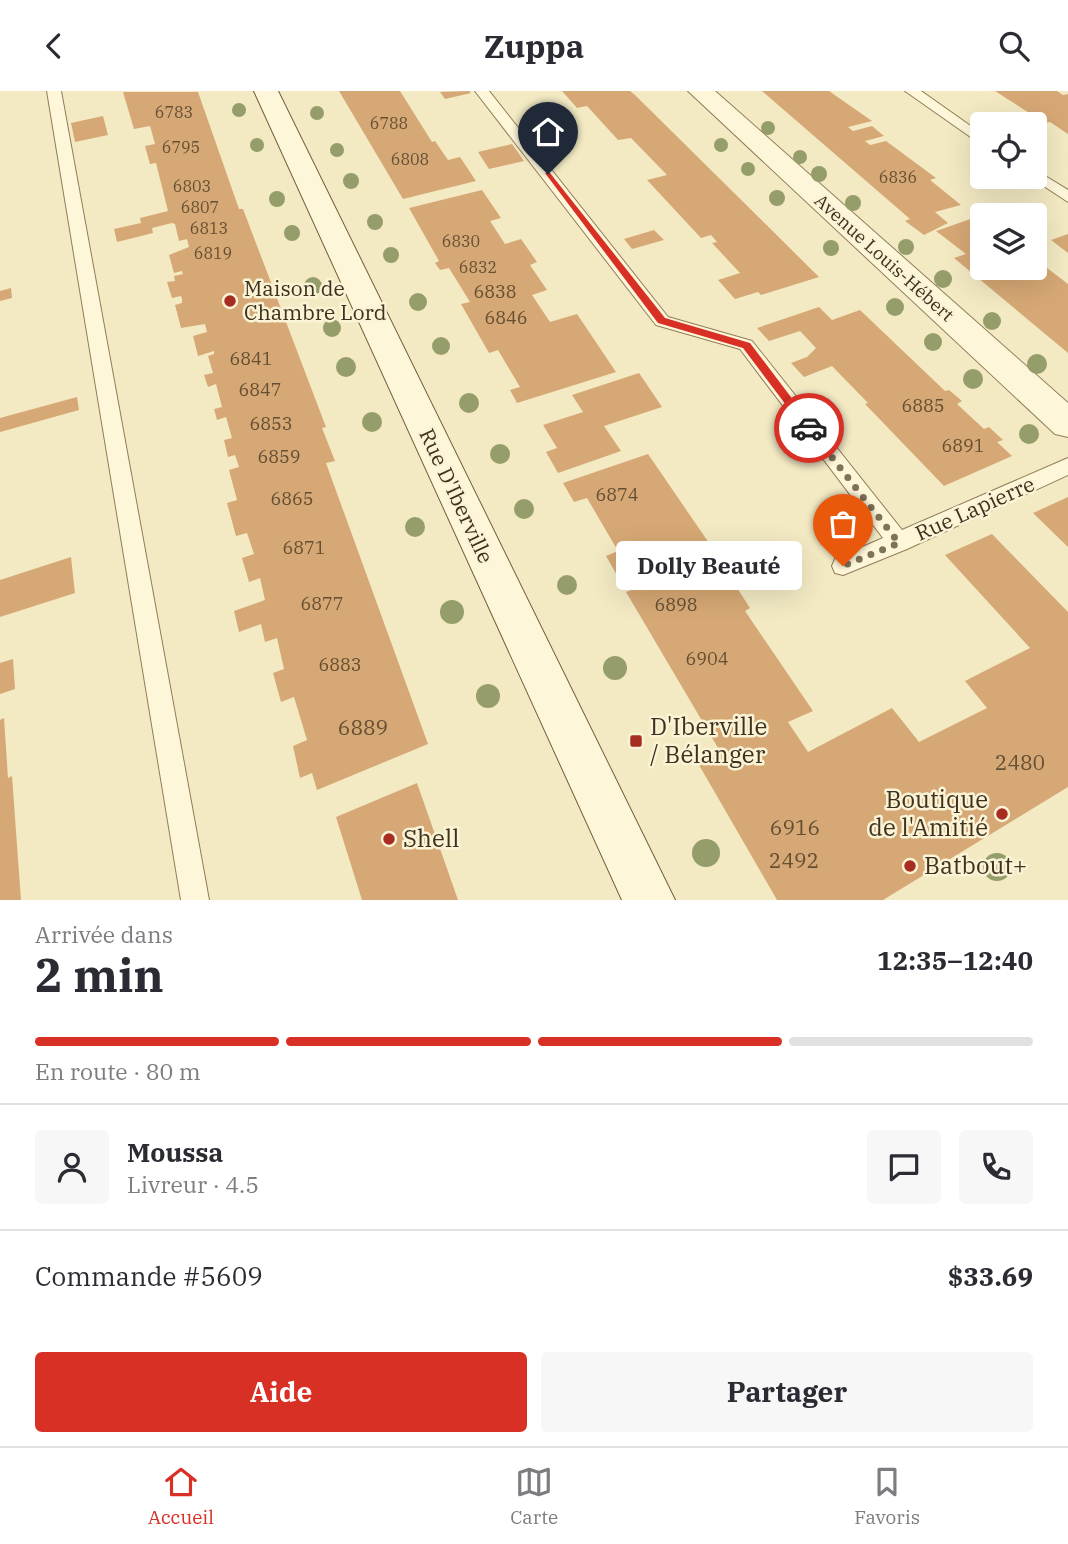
<!DOCTYPE html>
<html lang="fr">
<meta charset="utf-8">
<style>
:root{--surface:#fff;--page:#f7f7f7;--text:#2b2b33;--muted:#7c7c81;--line:#e1e1e2;--accent:#d93025}
body{margin:0;font-family:"IBM Plex Serif",serif;background:var(--page);color:var(--text);height:100vh;display:flex;flex-direction:column;font-size:26px;white-space:nowrap}
*{box-sizing:border-box;margin:0}
p{font-size:23px;color:var(--muted)}
.icon{flex:none;width:38px;height:38px;fill:none;stroke:currentColor;stroke-width:2;stroke-linecap:round;stroke-linejoin:round}
.map{position:relative;height:809px;overflow:hidden}
.sheet{display:flex;flex-direction:column;background:var(--surface);flex:1}
.sheet>*{flex:none}
.buttons{position:absolute;left:970px;top:21px;display:grid;gap:14px}
.buttons a{display:grid;place-items:center;width:77px;height:77px;border-radius:7px;background:var(--surface);box-shadow:0 7px 28px #0002;font-size:35px}
.pin{position:absolute;display:grid;place-items:center;width:60px;height:60px;color:#fff;margin:-72px -30px;border-radius:50% 50% 50% 0;rotate:-45deg;box-shadow:0 0 7px #0007}
.pin .icon{rotate:45deg}
.courier{position:absolute;display:grid;place-items:center;width:70px;height:70px;margin:-35px;border:5px solid #d93025;border-radius:50%;background:#fff;color:#222;box-shadow:0 2px 9px #0007}
.bubble{position:absolute;height:49px;border-radius:7px;background:var(--surface);box-shadow:0 7px 28px #0002;font-size:23px;font-weight:800;line-height:49px;text-align:center}
.overview em{font-style:normal;font-weight:800}
.overview div{display:flex;flex-direction:column-reverse}
.overview{display:flex;align-items:center;justify-content:space-between;height:119px;padding:0 35px}
h1{font-size:46px;font-weight:800;line-height:52px}
.bar{display:grid;grid-template-columns:repeat(4,1fr);gap:10px 7px;align-content:center;height:84px;padding:0 35px}
.bar i{height:9px;border-radius:5px;background:var(--line)}
.bar .current{background:var(--accent)}
.bar p{grid-column:span 4}
.line{display:flex;align-items:center;gap:18px;padding:0 35px;border-top:2px solid var(--line)}
.line div{flex:1}
.round{display:grid;place-items:center;flex:none;width:74px;height:74px;border-radius:7px;background:var(--page)}
.cta{display:flex;gap:14px;margin-top:auto;padding:14px 35px}
.cta a{flex:1;height:80px;border-radius:7px;background:var(--accent);color:#fff;font-size:28px;font-weight:800;line-height:80px;text-align:center}
.cta a+a{background:var(--page);color:var(--text)}
header{display:flex;justify-content:space-between;align-items:center;height:91px;padding:0 35px;background:var(--surface);font-size:32px;font-weight:800}
.tab-bar{display:flex;justify-content:space-around;align-items:center;height:98px;border-top:2px solid var(--line);background:var(--surface);font-size:19px;color:var(--muted)}
.tab-bar a{display:grid;justify-items:center;gap:4px}
.tab-bar .current{color:var(--accent)}
.map>svg:first-child{display:block}
</style>
<header><svg class="icon" aria-label="back" viewBox="0 0 24 24"><path d="M15 5l-7 7 7 7"/></svg>Zuppa<svg class="icon" aria-label="search" viewBox="0 0 24 24"><circle cx="10" cy="10" r="6"/><path d="M15 15l6 6"/></svg></header>
<div class="map">
<svg width="1068" height="809" viewBox="0 0 1068 809">
<rect width="100%" height="100%" fill="#f3eac4"/>
<g fill="#d6a875">
<polygon points="339,0 400,0 432,51 435,50 448,69 460,66 476,90 403,108"/>
<polygon points="469,0 471,2 445,8 440,1"/>
<polygon points="562,0 630,0 635,4 819,186 761,204 758,201 735,208 718,189 740,182 712,152 717,151 711,144 701,147 647,89 667,84 631,47 618,49 587,15 577,17"/>
<polygon points="762,0 829,0 872,30 848,36 853,40 872,35 884,45 865,50 870,54 886,50 936,87 930,89 961,114 935,121 948,132 924,144 905,130 910,128"/>
<polygon points="995,0 1057,0 1063,4 1068,3 1068,43 1050,31 1045,32"/>
<polygon points="123,1 198,1 239,118 243,118 326,336 322,337 335,370 326,372 428,653 317,699 312,682 300,687 293,655 307,649 294,606 281,611 273,582 284,578 277,547 265,551 261,533 239,541 234,520 265,509 260,487 249,491 242,467 254,463 247,442 236,445 227,412 237,409 229,379 239,376 235,364 228,366 224,349 232,347 226,326 217,329 214,318 222,316 216,293 208,296 204,284 213,282 208,265 214,263 214,260 198,265 193,245 207,241 205,233 181,237 175,214 182,212 182,208 181,205 172,207 167,191 175,190 174,185 183,183 182,180 174,182 169,164 189,156 187,148 179,150 175,133 172,132 152,137 153,142 117,151 114,138 141,132 140,127 168,120 156,72 150,73 145,55 155,53 150,35 134,38"/>
<polygon points="103,25 108,44 75,51 71,32"/>
<polygon points="512,53 524,70 489,78 478,61"/>
<polygon points="482,99 501,127 490,130 505,153 521,148 537,171 530,174 547,199 532,204 550,231 577,223 616,281 517,312 510,299 520,296 498,259 489,262 461,213 470,211 449,177 440,179 435,172 439,170 409,117"/>
<polygon points="982,124 982,177 1034,177 1034,167 1068,193 1068,262 954,167 966,163 936,140"/>
<polygon points="654,139 664,149 632,158 624,148"/>
<polygon points="1068,143 1068,162 1051,149"/>
<polygon points="11,197 12,207 0,210 0,200"/>
<polygon points="819,216 832,229 860,219 945,300 949,299 962,310 957,313 984,338 989,336 1003,349 997,351 1012,365 944,395 865,313 868,312 832,275 804,286 791,272 807,266 816,257 800,240 769,250 757,237"/>
<polygon points="639,282 662,316 604,335 621,360 558,382 546,361 557,357 543,334 583,321 572,304"/>
<polygon points="77,306 79,319 0,341 0,327"/>
<polygon points="648,363 709,452 618,486 606,465 618,460 587,407 574,411 563,392"/>
<polygon points="1068,406 1068,456 1033,422"/>
<polygon points="992,443 1068,521 1068,696 883,809 777,809 699,674 721,662 626,501 717,466 750,517 745,520 813,620 788,631 808,661 892,617 919,651 987,617 965,590 1030,557 945,464"/>
<polygon points="71,466 75,502 0,526 0,489"/>
<polygon points="13,568 15,598 0,603 0,572"/>
<polygon points="4,627 8,687 12,685 21,809 0,809 0,629"/>
<polygon points="417,692 458,809 362,809 336,726"/>
</g>
<g fill="none" stroke-linecap="round" stroke-linejoin="round">
<defs>
<g id="service">
<polygon points="47,0 61,0 209,809 181,809"/>
<polygon points="475,0 489,0 668,226 752,250 902,439 1068,367 1068,384 907,458 843,484 835,482 832,475 835,468 883,447 740,258 656,234"/>
<polygon points="905,0 921,0 982,43 982,54"/>
<polygon points="1034,78 1068,99 1068,111 1030,86 1034,86"/>
</g>
<polygon id="minor" points="688,0 715,0 1068,312 1068,346 1055,343"/>
<polygon id="secondary" points="254,0 278,0 675,809 622,809"/>
</defs>
<use href="#service" stroke="#917c58" stroke-width="2"/>
<use href="#minor" stroke="#917c58" stroke-width="2"/>
<use href="#secondary" stroke="#735d3b" stroke-width="2"/>
<use href="#service" fill="#fdf6d9" fill-rule="evenodd"/>
<use href="#minor" fill="#fdf6d9" fill-rule="evenodd"/>
<use href="#secondary" fill="#fdf6d9" fill-rule="evenodd"/>
</g>
<g fill="#959d6a">
<circle cx="239" cy="19" r="7"/>
<circle cx="317" cy="22" r="7"/>
<circle cx="768" cy="37" r="7"/>
<circle cx="257" cy="54" r="7"/>
<circle cx="721" cy="54" r="7"/>
<circle cx="337" cy="59" r="7"/>
<circle cx="800" cy="66" r="7"/>
<circle cx="748" cy="78" r="7"/>
<circle cx="819" cy="83" r="8"/>
<circle cx="351" cy="90" r="8"/>
<circle cx="777" cy="107" r="8"/>
<circle cx="277" cy="108" r="8"/>
<circle cx="853" cy="112" r="8"/>
<circle cx="375" cy="131" r="8"/>
<circle cx="292" cy="142" r="8"/>
<circle cx="906" cy="156" r="8"/>
<circle cx="831" cy="157" r="8"/>
<circle cx="391" cy="164" r="8"/>
<circle cx="943" cy="188" r="9"/>
<circle cx="313" cy="195" r="9"/>
<circle cx="418" cy="211" r="9"/>
<circle cx="895" cy="216" r="9"/>
<circle cx="992" cy="230" r="9"/>
<circle cx="332" cy="237" r="9"/>
<circle cx="933" cy="251" r="9"/>
<circle cx="441" cy="255" r="9"/>
<circle cx="1037" cy="273" r="10"/>
<circle cx="346" cy="276" r="10"/>
<circle cx="973" cy="288" r="10"/>
<circle cx="469" cy="312" r="10"/>
<circle cx="372" cy="331" r="10"/>
<circle cx="1029" cy="343" r="10"/>
<circle cx="500" cy="363" r="10"/>
<circle cx="524" cy="418" r="10"/>
<circle cx="415" cy="436" r="10"/>
<circle cx="567" cy="494" r="10"/>
<circle cx="452" cy="521" r="12"/>
<circle cx="615" cy="577" r="12"/>
<circle cx="488" cy="605" r="12"/>
<circle cx="706" cy="762" r="14"/>
<circle cx="997" cy="776" r="14"/>
</g>
<polygon fill="#d93025" points="545,82 550,82 665,227 750,252 812,334 812,339 805,339 743,257 658,232"/>
<g fill="none" stroke-linecap="round" stroke-linejoin="round">
<polyline stroke="#7e7257" stroke-width="7" stroke-dasharray="0 12.6" points="809,337 899,452 843,475"/>
</g>
<g fill="#a72d20" stroke="#faf3d5" stroke-width="2.5">
<circle cx="230" cy="210" r="7"/>
<rect x="629" y="643" width="14" height="14" rx="3.5"/>
<circle cx="1002" cy="723" r="7"/>
<circle cx="389" cy="748" r="7"/>
<circle cx="910" cy="775" r="7"/>
</g>
<g text-anchor="middle" stroke-width="5" stroke-linejoin="round" paint-order="stroke">
<g font-size="16" fill="#654f33">
<text x="174" y="27">6783</text>
<text x="389" y="38">6788</text>
<text x="181" y="62">6795</text>
<text x="410" y="74">6808</text>
<text x="898" y="92">6836</text>
<text x="192" y="101">6803</text>
<text x="200" y="122">6807</text>
<text x="209" y="143">6813</text>
<text x="461" y="156">6830</text>
<text x="213" y="168">6819</text>
<text x="478" y="182">6832</text>
</g>
<g font-size="18" fill="#3f311d" stroke="#faf3d5">
<text transform="translate(884 167) rotate(42)" y="6">Avenue Louis-Hébert</text>
</g>
<g font-size="18" fill="#654f33">
<text x="495" y="207">6838</text>
<text x="506" y="233">6846</text>
<text x="251" y="274">6841</text>
<text x="260" y="305">6847</text>
<text x="923" y="321">6885</text>
<text x="271" y="339">6853</text>
<text x="963" y="361">6891</text>
<text x="279" y="372">6859</text>
<text x="617" y="410">6874</text>
<text x="292" y="414">6865</text>
<text x="304" y="463">6871</text>
<text x="322" y="519">6877</text>
<text x="676" y="520">6898</text>
<text x="707" y="574">6904</text>
<text x="340" y="580">6883</text>
</g>
<g font-size="21" fill="#3f311d" stroke="#faf3d5" text-anchor="start">
<text x="244" y="205">Maison de<tspan x="244" dy="24">Chambre Lord</tspan></text>
</g>
<g font-size="21" fill="#3f311d" stroke="#faf3d5">
<text transform="translate(456 405) rotate(65)" y="7">Rue D'Iberville</text>
<text transform="translate(975 418) rotate(-24)" y="7">Rue Lapierre</text>
</g>
<g font-size="21" fill="#654f33">
<text x="363" y="644">6889</text>
<text x="1020" y="679">2480</text>
<text x="795" y="744">6916</text>
<text x="794" y="777">2492</text>
</g>
<g font-size="24" fill="#3f311d" stroke="#faf3d5" text-anchor="start">
<text x="650" y="644">D'Iberville<tspan x="650" dy="28">/ Bélanger</tspan></text>
<text x="988" y="717" text-anchor="end">Boutique<tspan x="988" dy="28">de l'Amitié</tspan></text>
<text x="403" y="756">Shell</text>
<text x="924" y="783">Batbout+</text>
</g>
</g>
</svg>
<div class="buttons">
<a><svg class="icon" aria-label="locate" viewBox="0 0 24 24"><circle cx="12" cy="12" r="6"/><path d="M12 2v4M12 18v4M2 12h4M18 12h4"/></svg></a>
<a><svg class="icon" aria-label="layers" viewBox="0 0 24 24"><path d="M12 4l9 5-9 5-9-5zM3 14l9 5 9-5"/></svg></a>
</div>
<div class="pin" style="left:843px;top:475px;background:#ea580c"><svg class="icon" aria-label="bag" viewBox="0 0 24 24"><path d="M5 8h14l-1 12H6zM9 8a3 3 0 0 1 6 0"/></svg></div>
<div class="pin" style="left:548px;top:83px;background:#1f2937"><svg class="icon" aria-label="home" viewBox="0 0 24 24"><path d="M3 11l9-7 9 7M6 9v11h12V9"/></svg></div>
<div class="courier" style="left:809px;top:337px"><svg class="icon" aria-label="car" viewBox="0 0 24 24"><path d="M5 17H2v-5l4-1 3-4h7l3 4 3 1v5h-3M9 17h6M6 11h13"/><circle cx="7" cy="17" r="2"/><circle cx="17" cy="17" r="2"/></svg></div>
<div class="bubble" style="left:616px;top:450px;width:186px">Dolly Beauté</div>
</div>
<section class="sheet">
<div class="overview"><div><h1>2 min</h1><p>Arrivée dans</p></div><em>12:35–12:40</em></div>
<div class="bar"><i class="current"></i><i class="current"></i><i class="current"></i><i></i><p>En route · 80 m</p></div>
<div class="line" style="height:126px"><a class="round"><svg class="icon" aria-label="person" viewBox="0 0 24 24"><circle cx="12" cy="8" r="4"/><path d="M4 21q1-7 8-7t8 7"/></svg></a><div><b>Moussa</b><p>Livreur · 4.5</p></div><a class="round"><svg class="icon" aria-label="chat" viewBox="0 0 24 24"><path d="M4 5h16v11H9l-5 4z"/></svg></a><a class="round"><svg class="icon" aria-label="phone" viewBox="0 0 24 24"><path d="M5 4h4l2 5-3 2q2 4 5 5l2-3 5 2v4C11 20 4 13 5 4z"/></svg></a></div>
<div class="line" style="height:91px"><div>Commande #5609</div><b>$33.69</b></div>
<div class="cta"><a>Aide</a><a>Partager</a></div>
</section>
<nav class="tab-bar">
<a class="current"><svg class="icon" aria-label="home" viewBox="0 0 24 24"><path d="M3 11l9-7 9 7M6 9v11h12V9"/></svg>Accueil</a>
<a><svg class="icon" aria-label="map" viewBox="0 0 24 24"><path d="M3 6l6-2 6 2 6-2v14l-6 2-6-2-6 2zM9 4v14M15 6v14"/></svg>Carte</a>
<a><svg class="icon" aria-label="saved" viewBox="0 0 24 24"><path d="M7 4h10v16l-5-4-5 4z"/></svg>Favoris</a>
</nav>
